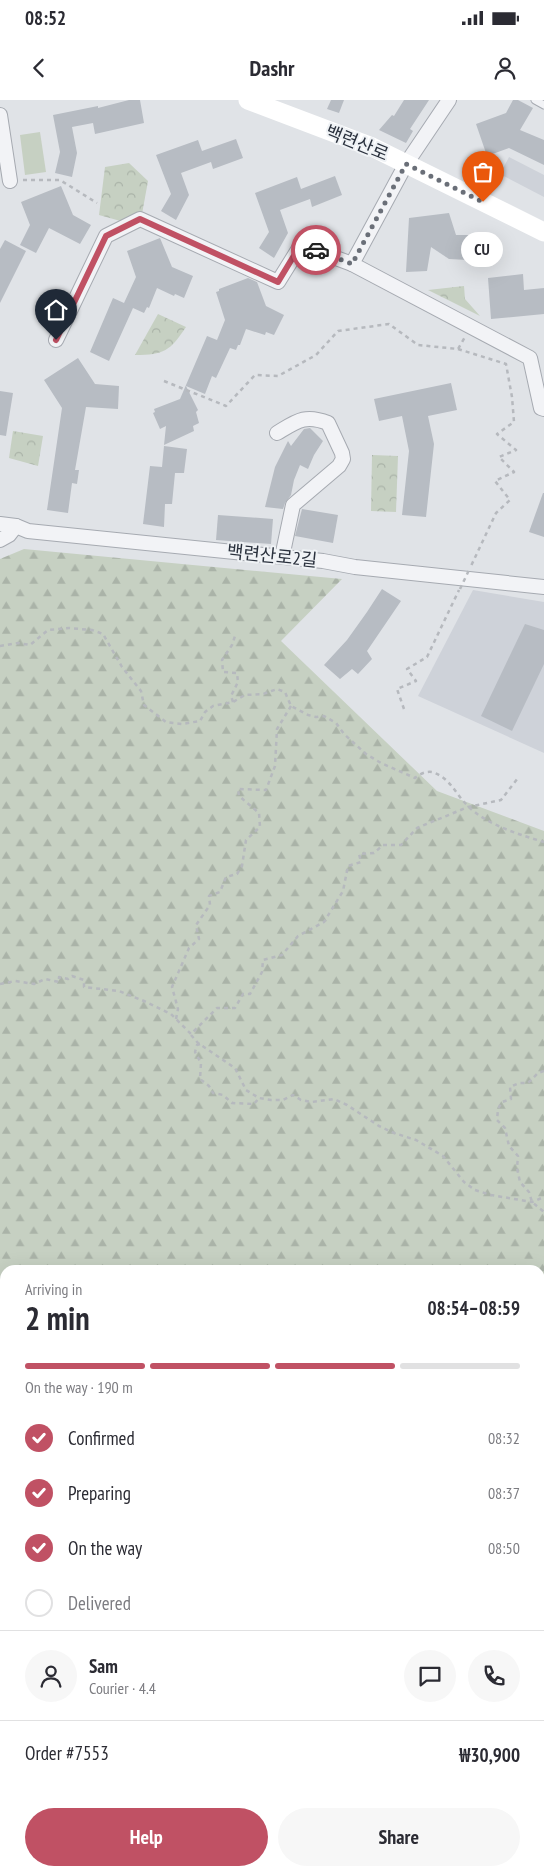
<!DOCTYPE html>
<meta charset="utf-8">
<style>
:root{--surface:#fff;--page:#f7f7f7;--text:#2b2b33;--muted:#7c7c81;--line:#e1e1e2;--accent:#c05164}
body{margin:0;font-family:"PT Sans Narrow","Noto Sans KR",sans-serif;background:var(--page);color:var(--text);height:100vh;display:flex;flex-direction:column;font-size:19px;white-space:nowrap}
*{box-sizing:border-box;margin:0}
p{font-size:16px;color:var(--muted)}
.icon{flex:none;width:28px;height:28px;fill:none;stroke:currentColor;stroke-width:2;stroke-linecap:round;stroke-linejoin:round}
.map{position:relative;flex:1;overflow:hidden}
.details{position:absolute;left:0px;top:1165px;width:545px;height:611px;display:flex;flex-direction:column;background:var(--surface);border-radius:15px 15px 0 0;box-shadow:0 5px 20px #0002}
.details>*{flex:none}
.pin{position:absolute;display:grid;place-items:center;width:42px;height:42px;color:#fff;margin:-51px -21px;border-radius:50% 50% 50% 0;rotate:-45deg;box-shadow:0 0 5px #0007}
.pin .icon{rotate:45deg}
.courier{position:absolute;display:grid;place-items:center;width:50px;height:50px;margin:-25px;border:4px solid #c05164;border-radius:50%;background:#fff;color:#222;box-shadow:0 1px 6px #0007}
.bubble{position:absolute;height:35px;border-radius:18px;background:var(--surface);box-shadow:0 5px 20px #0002;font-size:16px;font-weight:700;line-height:35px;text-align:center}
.head em{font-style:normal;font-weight:700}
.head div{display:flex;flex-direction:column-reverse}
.head{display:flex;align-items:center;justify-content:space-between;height:85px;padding:0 25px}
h1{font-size:32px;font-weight:700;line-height:38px}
.bar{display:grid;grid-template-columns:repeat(4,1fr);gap:8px 5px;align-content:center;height:60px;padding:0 25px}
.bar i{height:6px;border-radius:4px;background:var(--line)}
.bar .active{background:var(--accent)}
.bar p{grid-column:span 4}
.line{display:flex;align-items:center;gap:12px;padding:0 25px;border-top:1px solid var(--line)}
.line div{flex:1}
.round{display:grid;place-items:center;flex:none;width:52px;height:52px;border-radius:26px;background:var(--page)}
ol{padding:0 25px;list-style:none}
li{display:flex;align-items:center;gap:15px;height:55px}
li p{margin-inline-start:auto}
li .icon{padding:5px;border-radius:50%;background:var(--accent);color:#fff;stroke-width:4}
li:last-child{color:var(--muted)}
li i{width:28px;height:28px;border:2px solid var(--line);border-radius:50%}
.button{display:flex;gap:10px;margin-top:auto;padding:10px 25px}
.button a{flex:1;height:58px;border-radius:30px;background:var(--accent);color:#fff;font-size:20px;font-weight:700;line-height:58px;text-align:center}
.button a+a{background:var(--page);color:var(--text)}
.status{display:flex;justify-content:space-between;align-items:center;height:35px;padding:0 25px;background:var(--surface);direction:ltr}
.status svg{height:14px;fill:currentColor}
header{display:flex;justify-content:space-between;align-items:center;height:65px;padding:0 25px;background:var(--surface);font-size:22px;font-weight:700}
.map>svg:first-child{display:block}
</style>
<div class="status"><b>08:52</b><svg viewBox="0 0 49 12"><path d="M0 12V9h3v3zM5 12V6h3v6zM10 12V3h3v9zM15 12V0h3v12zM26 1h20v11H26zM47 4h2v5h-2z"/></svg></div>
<header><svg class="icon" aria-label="back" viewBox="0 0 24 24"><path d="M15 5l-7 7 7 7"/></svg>Dashr<svg class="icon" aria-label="person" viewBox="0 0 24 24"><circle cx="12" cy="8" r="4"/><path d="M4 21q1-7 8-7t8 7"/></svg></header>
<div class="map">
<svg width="544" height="1776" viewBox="0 0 544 1776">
<defs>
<pattern id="forest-firs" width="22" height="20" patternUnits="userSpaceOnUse" patternTransform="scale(1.25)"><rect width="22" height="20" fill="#c6d0c2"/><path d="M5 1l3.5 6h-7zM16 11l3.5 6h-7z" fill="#aab3a8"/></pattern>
<pattern id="park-crowns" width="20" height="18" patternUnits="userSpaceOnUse" patternTransform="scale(1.25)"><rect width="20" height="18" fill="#c6d0c2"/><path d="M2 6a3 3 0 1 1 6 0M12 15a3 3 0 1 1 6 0" fill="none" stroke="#aab3a8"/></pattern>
</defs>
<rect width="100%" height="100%" fill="#e0e3e7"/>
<g fill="#ced2d9">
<polygon points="509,57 544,75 544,97 500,74"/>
<polygon points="473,490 544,502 544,653 418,596"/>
</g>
<polygon fill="#c6d0c2" points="40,32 46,72 25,75 20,35"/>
<path fill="url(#forest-firs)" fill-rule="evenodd" d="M24,449L342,479L281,541L437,691L544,731V1776H0V459ZM5,1170H540V1771H5Z"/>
<g fill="url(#park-crowns)">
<polygon points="129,63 148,81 142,114 124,122 99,115 105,67"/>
<polygon points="464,186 465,199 480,216 428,190"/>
<path d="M158,214L186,227C170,251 164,255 135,255Z"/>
<polygon points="13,331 43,336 38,366 9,358"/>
<polygon points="372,355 398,356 396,412 371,411"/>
</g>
<g fill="#b7bcc3">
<polygon points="129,0 140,0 144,23 95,34 93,23 72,27 77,53 72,77 55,73 60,52 53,15 98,6 98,8"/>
<polygon points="331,0 344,0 339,13 327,9"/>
<polygon points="404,0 429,0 410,29 413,31 406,43 379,30 392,15 394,16"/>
<polygon points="513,0 518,0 533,8 520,30 544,40 544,65 509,48 487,56 476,24 506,13"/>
<polygon points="236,39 243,58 213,69 211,62 181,73 189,95 176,120 161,111 171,94 156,55 198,40 202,51"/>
<polygon points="335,76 342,95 312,107 310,99 280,110 288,133 274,158 259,148 269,132 255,93 297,77 301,89"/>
<polygon points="61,86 73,115 91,125 80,144 49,128 36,153 20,145 30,125 21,102"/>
<polygon points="449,113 456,135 485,135 486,161 449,159 431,147 427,171 406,172 409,118"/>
<polygon points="160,138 172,167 193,176 184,198 175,194 174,196 157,188 149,208 147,207 144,213 133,208 109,261 90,252 113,198 124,203 136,177 127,151"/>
<polygon points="5,140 26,151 0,203 0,149"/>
<polygon points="523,174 524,190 544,188 544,214 491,219 488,178"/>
<polygon points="248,178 257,182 266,206 284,215 274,235 266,232 265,235 246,229 240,245 238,245 236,250 230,248 216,278 212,276 205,294 186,286 198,310 196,312 199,323 193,326 194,331 164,345 166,326 160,329 153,313 155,312 154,309 180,299 207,236 217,240 225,220 216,192 219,191 219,189"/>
<polygon points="78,258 95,284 119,286 118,309 86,307 75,370 79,370 77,384 72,383 68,413 47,410 62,308 44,280"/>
<polygon points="451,283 457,310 428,316 434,344 426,417 402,415 409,351 402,316 379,321 374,299"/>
<polygon points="0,291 13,293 6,336 0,335"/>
<polygon points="310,328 323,341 314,355 308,369 300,365 294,380 291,395 285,403 283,409 265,407 275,367 288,341 291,346 304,329"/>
<polygon points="164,346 187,349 184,373 175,373 172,404 165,404 164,427 143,424 150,366 162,367"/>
<polygon points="543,393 544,393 544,437 529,432"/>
<polygon points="302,409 338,415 333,443 295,436"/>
<polygon points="218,415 273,419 271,444 216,440"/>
<polygon points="382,489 401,501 367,551 372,559 358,574 352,569 340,579 324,565 347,540 367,512"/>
<polygon points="525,524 544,530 544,564 512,631 481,616"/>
</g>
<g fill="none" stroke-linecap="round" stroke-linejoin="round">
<defs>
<polyline id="lane" points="535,0 544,5"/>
<g id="street">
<polyline points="449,0 406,64 352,164 530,258 541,308 544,309"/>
<polyline points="0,15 10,81"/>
<polyline points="56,240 106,136 140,119 278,182 301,145 352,164"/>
<path d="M277,333C297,321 305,314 328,323L342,353L343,359L339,366L293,405L282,457"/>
<polyline points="0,424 16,426 28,431 323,461 355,467 544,487"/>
<polyline points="0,440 9,435 16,426"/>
</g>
</defs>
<use href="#lane" stroke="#a6aab1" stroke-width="9"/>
<use href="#street" stroke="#a6aab1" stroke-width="16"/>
<g stroke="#b6b9be" stroke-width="2.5" stroke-dasharray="4 4" stroke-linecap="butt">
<polyline points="23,80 60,80 97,103"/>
<polyline points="458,249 506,264 512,297 514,322 497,334 516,350 499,357 514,372 495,381 510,400 496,413 471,466"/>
<polyline points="164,281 226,306 255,275 278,276 316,255 338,231 389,224 418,245 458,249 465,237"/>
<path d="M0,546L18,543L30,545L48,530L69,528L92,530L103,534L122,567L141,591L144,605L166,622L182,624L200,621L205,612L213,606L233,602L245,595L263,594L277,589L285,592L291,606L308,615L316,617L324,616L336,623L344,634L366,654L381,663L415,678C419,674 426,671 432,672C451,678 455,694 468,706C485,724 520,735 544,742"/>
<polyline points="233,602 231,596 238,582 237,573 223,572 222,560 232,545 235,536"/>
<polyline points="404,609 397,589 416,581 407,569 427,557 459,490"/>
<polyline points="0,884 15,881 34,884 45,879 59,882 59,877 68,879 72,876 84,880 84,887 119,891 144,901 171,914 191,934 217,908 235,908 243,894 250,894 262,872 263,860 282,855 298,836 324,822 343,791 348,766 361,762 359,754 374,753 383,745 401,745 417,728 468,707 501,700 518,678"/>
<polyline points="176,919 178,909 172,887 189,848 199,839 196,825 210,805 209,796 220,792 226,777 237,774 242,766 246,740 260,727 259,713 239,696 238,689 266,690 275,666 277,629 291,606"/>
<polyline points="191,935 198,943 235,968 246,990 259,998 271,1000 283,1000 293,995 301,1000 312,1002 334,999 347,1005 379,1026 394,1033 416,1040 443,1056 464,1082 475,1090 491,1095 532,1102 544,1097"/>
<polyline points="200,944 197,945 195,952 201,963 200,979 209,986 213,993 223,995 232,1003 254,1004 259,998"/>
<polyline points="544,971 538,973 528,983 519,983 510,987 511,999 502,1002 498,1009 497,1020 505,1028 509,1046 518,1056 517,1068 520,1082 529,1092 532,1102 544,1112"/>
<polyline points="0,1250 3,1273 0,1278"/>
<polyline points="0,1330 0,1334"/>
<polyline points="0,1514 5,1514"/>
<polyline points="540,1643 544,1644"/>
<polyline points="0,1660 5,1656"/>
<polyline points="205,1776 205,1771"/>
</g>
<use href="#lane" stroke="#f2f3f6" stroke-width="7"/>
<use href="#street" stroke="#f2f3f6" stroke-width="14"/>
<polyline stroke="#fff" stroke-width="19" points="248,0 372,47 544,132"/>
<polyline stroke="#b6b9be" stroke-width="2.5" stroke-dasharray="4 4" stroke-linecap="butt" points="460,489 470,468"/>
</g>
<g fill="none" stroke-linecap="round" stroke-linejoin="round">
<polyline stroke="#6a6f78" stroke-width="5" stroke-dasharray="0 9" points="316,150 352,164 406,64 483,102"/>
<polyline stroke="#c05164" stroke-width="6" points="56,240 106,136 140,119 278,182 301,144 316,150"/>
</g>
<g text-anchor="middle" stroke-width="4" stroke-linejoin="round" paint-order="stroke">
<g font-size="18" fill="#2a313d" stroke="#eff2f5">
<text transform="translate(357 43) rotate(22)" y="6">백련산로</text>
<text transform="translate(272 456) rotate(6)" y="6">백련산로2길</text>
</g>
</g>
</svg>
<div class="pin" style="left:483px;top:102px;background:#ea580c"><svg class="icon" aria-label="bag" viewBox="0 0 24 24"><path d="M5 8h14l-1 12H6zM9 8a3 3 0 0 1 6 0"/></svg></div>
<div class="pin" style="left:56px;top:240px;background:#1f2937"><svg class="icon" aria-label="home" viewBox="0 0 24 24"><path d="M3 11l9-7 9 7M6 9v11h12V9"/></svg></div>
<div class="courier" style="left:316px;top:150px"><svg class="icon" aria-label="car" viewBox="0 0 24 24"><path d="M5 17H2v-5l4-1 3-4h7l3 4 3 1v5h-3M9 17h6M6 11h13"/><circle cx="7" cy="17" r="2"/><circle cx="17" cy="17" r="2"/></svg></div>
<div class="bubble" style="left:461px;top:132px;width:42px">CU</div>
<section class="details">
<div class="head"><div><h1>2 min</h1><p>Arriving in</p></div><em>08:54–08:59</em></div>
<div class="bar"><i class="active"></i><i class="active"></i><i class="active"></i><i></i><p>On the way · 190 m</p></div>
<ol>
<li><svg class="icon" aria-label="check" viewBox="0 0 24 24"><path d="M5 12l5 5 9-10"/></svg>Confirmed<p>08:32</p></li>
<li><svg class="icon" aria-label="check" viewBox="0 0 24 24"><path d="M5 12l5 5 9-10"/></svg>Preparing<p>08:37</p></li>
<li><svg class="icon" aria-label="check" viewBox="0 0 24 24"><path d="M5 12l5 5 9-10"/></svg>On the way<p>08:50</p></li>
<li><i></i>Delivered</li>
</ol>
<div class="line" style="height:90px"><a class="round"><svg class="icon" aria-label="person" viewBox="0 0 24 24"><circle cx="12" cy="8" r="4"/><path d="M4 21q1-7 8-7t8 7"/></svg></a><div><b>Sam</b><p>Courier · 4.4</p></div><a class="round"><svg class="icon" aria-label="chat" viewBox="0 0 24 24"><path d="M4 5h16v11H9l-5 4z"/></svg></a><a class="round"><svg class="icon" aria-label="phone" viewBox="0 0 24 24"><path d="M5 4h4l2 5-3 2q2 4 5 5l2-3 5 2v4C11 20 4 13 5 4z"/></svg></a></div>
<div class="line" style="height:65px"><div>Order #7553</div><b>₩30,900</b></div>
<div class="button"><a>Help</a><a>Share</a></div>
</section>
</div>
